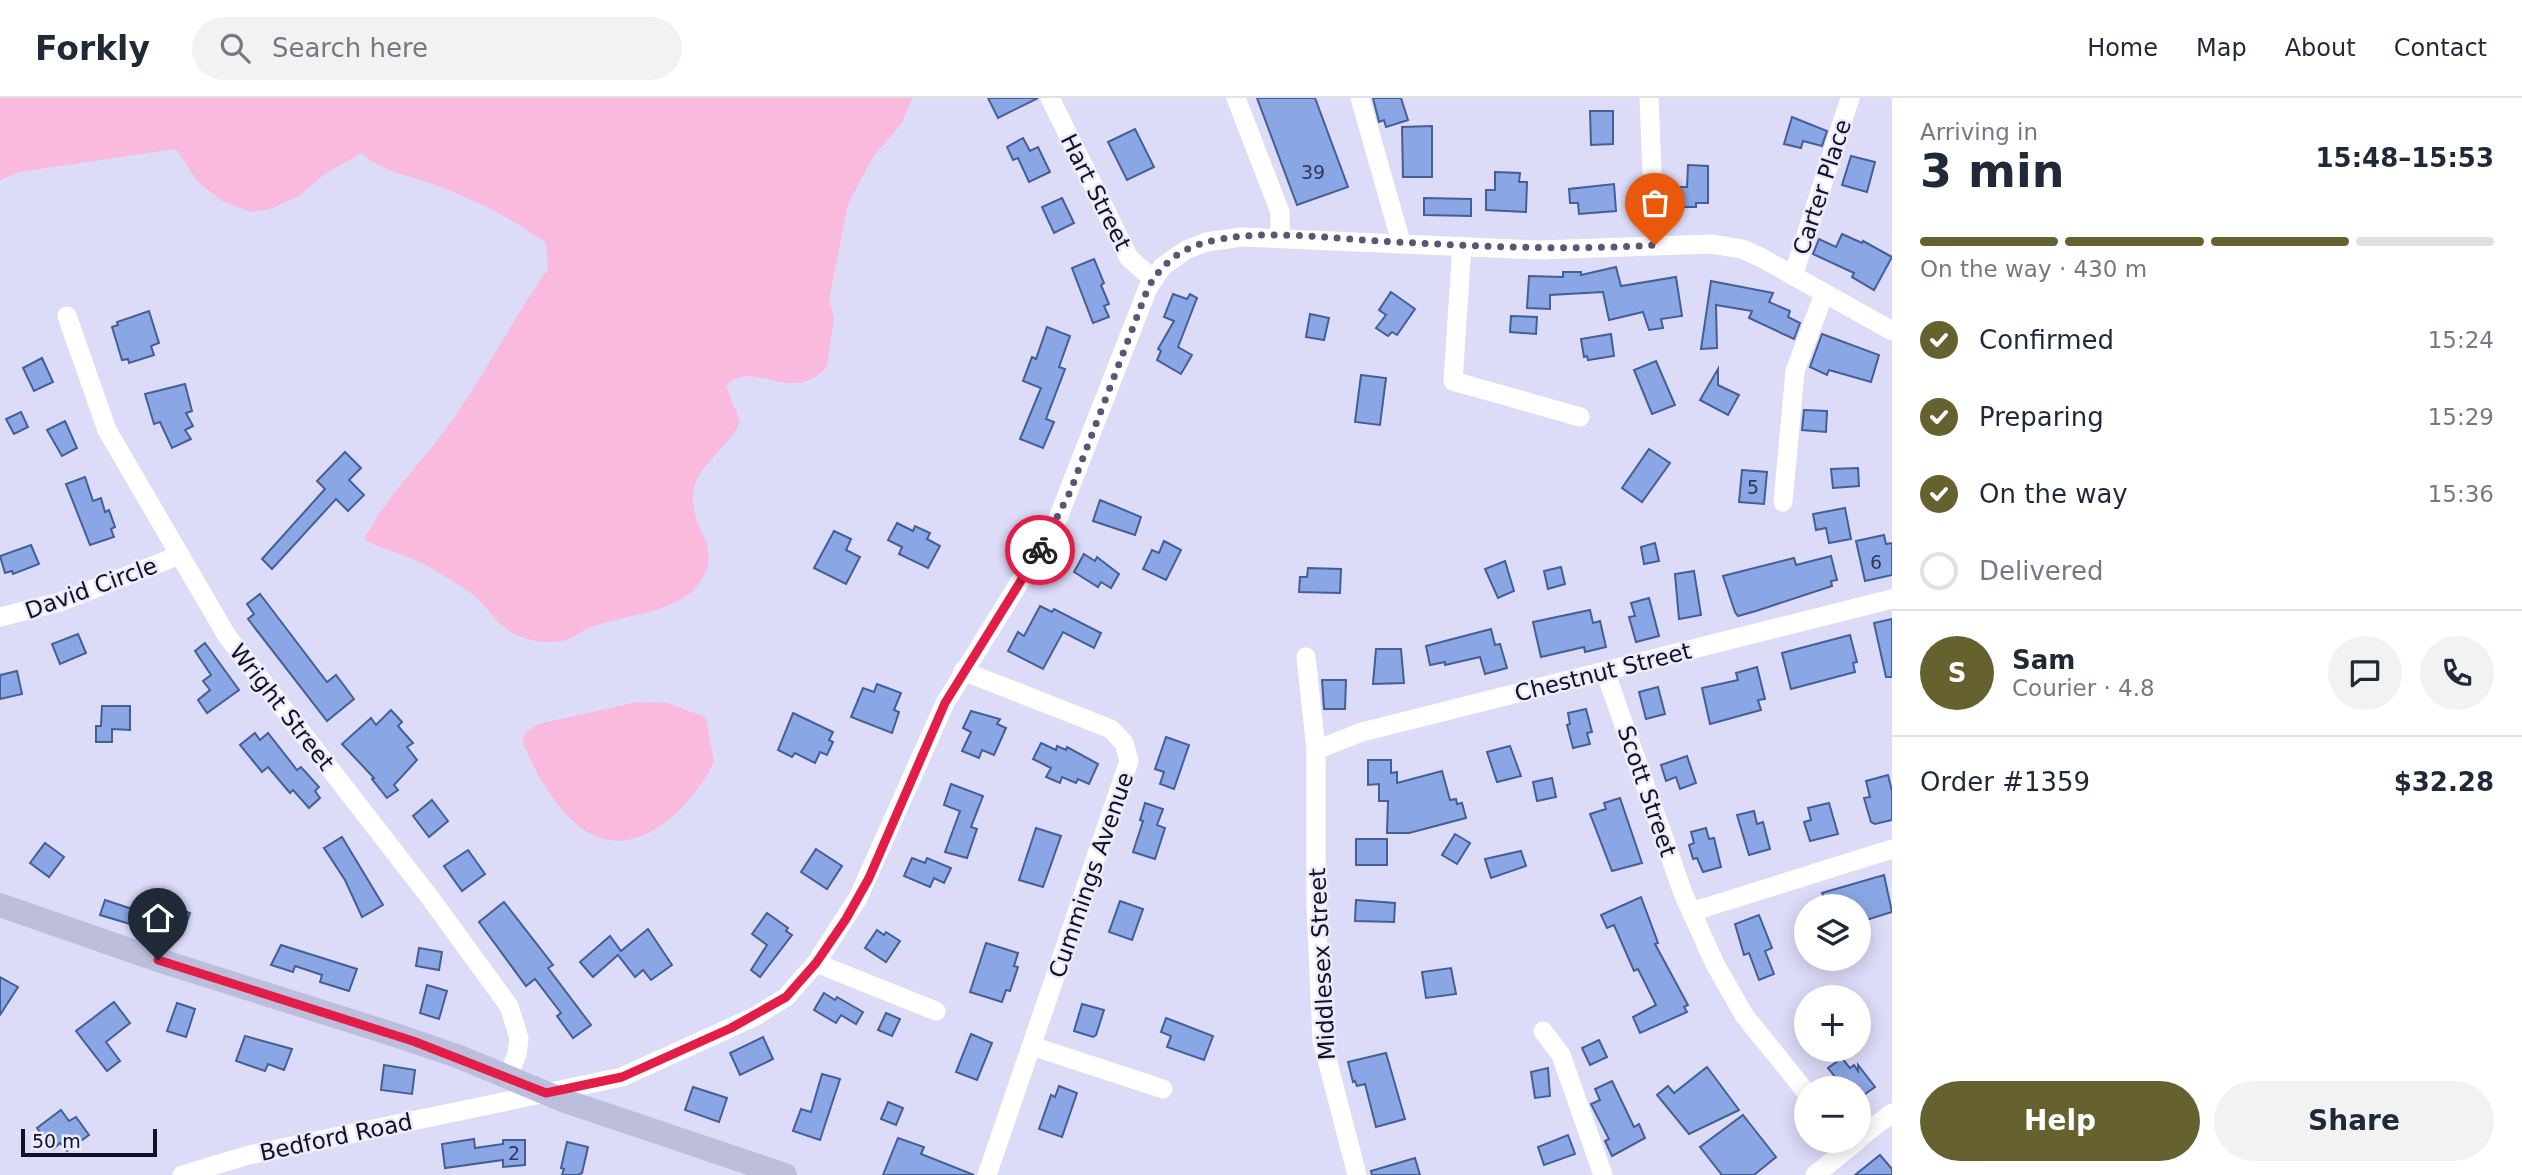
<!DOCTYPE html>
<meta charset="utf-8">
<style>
:root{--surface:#fff;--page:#f2f2f3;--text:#1f2937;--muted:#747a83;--line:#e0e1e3;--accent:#66622f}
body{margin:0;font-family:"DejaVu Sans",sans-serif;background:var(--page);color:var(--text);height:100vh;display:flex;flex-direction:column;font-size:26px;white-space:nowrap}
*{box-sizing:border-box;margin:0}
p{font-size:23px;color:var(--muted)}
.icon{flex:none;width:38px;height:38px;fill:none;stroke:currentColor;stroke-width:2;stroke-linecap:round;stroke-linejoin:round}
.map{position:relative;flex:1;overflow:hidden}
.details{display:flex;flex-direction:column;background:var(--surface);width:630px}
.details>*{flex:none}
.controls{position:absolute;left:1794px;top:796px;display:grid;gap:14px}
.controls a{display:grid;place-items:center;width:77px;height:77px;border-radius:50%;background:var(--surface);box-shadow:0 4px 18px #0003;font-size:35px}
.scale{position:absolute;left:21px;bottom:18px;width:136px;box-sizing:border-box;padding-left:7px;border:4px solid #121029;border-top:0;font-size:19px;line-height:24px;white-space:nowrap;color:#121029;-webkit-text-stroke:5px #ebebf9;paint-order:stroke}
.pin{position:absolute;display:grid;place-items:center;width:60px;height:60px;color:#fff;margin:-72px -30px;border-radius:50% 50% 50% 0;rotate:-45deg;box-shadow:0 0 7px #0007}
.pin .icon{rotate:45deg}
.courier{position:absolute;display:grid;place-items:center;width:70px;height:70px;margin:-35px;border:5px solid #e11d48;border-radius:50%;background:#fff;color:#222;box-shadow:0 2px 9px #0007}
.summary em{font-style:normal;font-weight:700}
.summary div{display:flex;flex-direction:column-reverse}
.summary{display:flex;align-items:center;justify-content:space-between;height:119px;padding:0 28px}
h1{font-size:46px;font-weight:700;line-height:52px}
.bar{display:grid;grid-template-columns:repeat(4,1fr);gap:10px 7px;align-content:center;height:84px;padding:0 28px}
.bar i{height:9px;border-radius:5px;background:var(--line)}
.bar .active{background:var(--accent)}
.bar p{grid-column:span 4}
.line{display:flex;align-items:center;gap:18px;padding:0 28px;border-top:2px solid var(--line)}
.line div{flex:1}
.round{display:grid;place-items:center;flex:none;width:74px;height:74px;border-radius:37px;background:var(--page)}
ol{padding:0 28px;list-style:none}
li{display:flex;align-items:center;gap:21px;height:77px}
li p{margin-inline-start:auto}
li .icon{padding:7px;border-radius:50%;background:var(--accent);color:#fff;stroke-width:4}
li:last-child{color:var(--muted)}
li i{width:38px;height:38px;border:4px solid var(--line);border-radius:50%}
.button{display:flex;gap:14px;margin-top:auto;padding:14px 28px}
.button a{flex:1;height:80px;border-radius:42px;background:var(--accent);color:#fff;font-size:28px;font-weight:700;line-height:80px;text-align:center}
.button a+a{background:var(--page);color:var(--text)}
header{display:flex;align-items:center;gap:42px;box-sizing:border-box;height:98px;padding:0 35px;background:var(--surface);border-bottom:2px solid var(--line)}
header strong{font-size:33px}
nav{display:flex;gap:38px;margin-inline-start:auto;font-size:24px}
.search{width:490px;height:63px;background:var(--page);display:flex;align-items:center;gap:18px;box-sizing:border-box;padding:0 24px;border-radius:38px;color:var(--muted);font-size:26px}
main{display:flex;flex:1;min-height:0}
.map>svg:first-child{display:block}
</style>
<header>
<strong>Forkly</strong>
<div class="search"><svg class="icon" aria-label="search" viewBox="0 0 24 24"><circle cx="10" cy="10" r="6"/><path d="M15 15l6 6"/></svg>Search here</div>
<nav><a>Home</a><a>Map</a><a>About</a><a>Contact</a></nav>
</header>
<main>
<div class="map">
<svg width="1892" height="1077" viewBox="0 0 1892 1077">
<rect width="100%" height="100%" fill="#dcdcf9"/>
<g fill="#fabadd">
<path d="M0,0H912L902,25L873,59L848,106L829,202L834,220L827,268C793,310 751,258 726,288L740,324C729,351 695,366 693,398C690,430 724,449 700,484C679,515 627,516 594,528C584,531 576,539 566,542C551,546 533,544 519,538C497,529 487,506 468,493C452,483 435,472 418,463C400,455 380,451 364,441C388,396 425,361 454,320C487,272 514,219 548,171L546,145C512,120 475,102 435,87C409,77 382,75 362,55L325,76L299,98L270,111L251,114L222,103L198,84L176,51L19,74L0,82Z"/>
<path d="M638,604L668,605L702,618L706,621L714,664C687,718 622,778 567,717C547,696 533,669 522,643L526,635L538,626Z"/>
</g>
<g fill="#8aa6e4" stroke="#445e96" stroke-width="2">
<polygon points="988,0 1038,0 998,20"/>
<polygon points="1257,0 1315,0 1348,89 1297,107"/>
<polygon points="1373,0 1401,0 1408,22 1386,29 1384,22 1379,24"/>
<polygon points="1590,13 1613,13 1613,46 1591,47"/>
<polygon points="1792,19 1827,33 1822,48 1803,43 1801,50 1784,46"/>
<polygon points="1432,28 1432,79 1403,79 1402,29"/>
<polygon points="1135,31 1154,69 1127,82 1108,44"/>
<polygon points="1023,40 1030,53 1038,49 1050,74 1029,84 1018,60 1013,62 1007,49"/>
<polygon points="1851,58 1875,64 1867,94 1842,87"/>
<polygon points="1688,67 1708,68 1708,105 1696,105 1696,109 1675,109 1676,89 1687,89"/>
<polygon points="1495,74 1520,75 1519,84 1527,84 1526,114 1486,112 1486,92 1495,92"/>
<polygon points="1614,86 1616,113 1579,116 1578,105 1570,105 1569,91"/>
<polygon points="1062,100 1074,125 1054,135 1042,109"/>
<polygon points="1424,100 1471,101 1471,118 1424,117"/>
<polygon points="1842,136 1862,145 1863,143 1892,159 1874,192 1852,179 1854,175 1813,156 1819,141 1836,149"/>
<polygon points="1094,161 1104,185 1101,187 1109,206 1104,208 1109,219 1093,225 1072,170"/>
<polygon points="1616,169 1621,188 1676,179 1682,218 1661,221 1663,230 1649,232 1643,214 1609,222 1603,194 1550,197 1550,211 1527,210 1529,178 1563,179 1563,174 1581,174 1581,177"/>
<polygon points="1711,183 1773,195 1769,204 1790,213 1788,219 1800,225 1794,241 1749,220 1752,213 1716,207 1717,250 1701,251"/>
<polygon points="1391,194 1415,211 1397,237 1392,234 1388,238 1376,230 1386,217 1379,212"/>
<polygon points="1173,196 1187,201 1190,196 1197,200 1178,249 1192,257 1181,276 1157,262 1161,253 1158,251 1174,223 1164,219"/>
<polygon points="149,213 159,245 151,248 154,257 129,265 128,261 122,262 112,229 118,227 117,224"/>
<polygon points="1310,216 1329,220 1324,242 1306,239"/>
<polygon points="1511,218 1537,219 1536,236 1510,234"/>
<polygon points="1047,229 1070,238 1059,269 1065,271 1046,321 1054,324 1043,350 1020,341 1041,290 1023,283 1032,259 1036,261"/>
<polygon points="1611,236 1614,258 1588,262 1587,258 1584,259 1581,241"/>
<polygon points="1822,236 1879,257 1871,284 1829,272 1827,277 1810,269"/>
<polygon points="42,260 53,284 34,293 23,270"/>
<polygon points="1656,263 1675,307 1652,316 1634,272"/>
<polygon points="1718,271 1718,287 1739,297 1728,317 1700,302"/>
<polygon points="1361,277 1386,280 1380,327 1355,324"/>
<polygon points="185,286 192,313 186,315 193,328 185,332 191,341 172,350 160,324 154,326 145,296"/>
<polygon points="1804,312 1827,313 1826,334 1802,332"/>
<polygon points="21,314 28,329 14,336 6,321"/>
<polygon points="65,323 77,350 62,358 47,332"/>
<polygon points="1649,351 1670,365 1642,404 1622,390"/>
<polygon points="345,354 361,370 349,382 364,397 348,413 336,401 272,471 262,461 325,391 317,383"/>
<polygon points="1858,370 1859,388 1833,390 1831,371"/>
<polygon points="1742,372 1767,374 1764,406 1739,404"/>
<polygon points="85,379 93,403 101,400 105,414 109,412 115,429 111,431 114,439 90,447 66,386"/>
<polygon points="1100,402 1141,419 1135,437 1093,423"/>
<polygon points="1845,410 1851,441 1829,445 1826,430 1816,432 1813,416"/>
<polygon points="897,425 913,433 915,428 930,435 927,441 940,448 928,470 899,456 902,449 888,442"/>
<polygon points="834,433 851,441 846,452 860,459 846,486 814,470"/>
<polygon points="1884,437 1886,446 1892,445 1892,477 1865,483 1856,443"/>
<polygon points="1164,443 1181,452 1166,482 1143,471 1152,452 1159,455"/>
<polygon points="1655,445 1659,463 1644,466 1641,449"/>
<polygon points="31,447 39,466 13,476 12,473 5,475 0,458"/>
<polygon points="1084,456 1095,463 1097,459 1119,476 1111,490 1101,484 1098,489 1074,474"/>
<polygon points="1831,458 1837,482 1831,483 1832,488 1756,513 1738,518 1735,514 1723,478 1794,460 1796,467"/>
<polygon points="1505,463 1514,493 1498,500 1485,471"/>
<polygon points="1561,469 1565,486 1548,491 1544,473"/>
<polygon points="1308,470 1341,471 1340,495 1299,494 1300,479 1307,479"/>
<polygon points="1694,473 1701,517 1679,521 1675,476"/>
<polygon points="260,496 327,584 336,577 354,601 327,623 248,521 254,516 247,506"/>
<polygon points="1649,500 1659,538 1636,544 1629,519 1635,518 1631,505"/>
<polygon points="1040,508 1052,514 1054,511 1101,535 1094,550 1063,534 1043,571 1008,553 1018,534 1024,538"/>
<polygon points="1590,512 1593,525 1600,523 1606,549 1585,554 1584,549 1541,559 1533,524"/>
<polygon points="1892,521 1892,579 1886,579 1874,525"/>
<polygon points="1491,531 1495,547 1500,546 1507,570 1485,576 1480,559 1445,567 1445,564 1430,567 1426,548"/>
<polygon points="78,536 86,555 60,566 52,546"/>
<polygon points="1850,537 1857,564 1853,565 1855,574 1791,591 1782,555"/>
<polygon points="205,545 239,592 207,615 198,602 210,592 203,583 211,577 195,553"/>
<polygon points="1376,551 1401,551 1404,585 1373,586"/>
<polygon points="1757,569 1765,601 1758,602 1761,612 1710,626 1702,590 1738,582 1736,575"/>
<polygon points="17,573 22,596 0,601 0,577"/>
<polygon points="1322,582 1346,582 1345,611 1324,611"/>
<polygon points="877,586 901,595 894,612 899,614 892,635 851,619 863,590 874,594"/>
<polygon points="1658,589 1665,616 1646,621 1639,594"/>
<polygon points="102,608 130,608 130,632 112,631 112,644 96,644 96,628 101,628"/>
<polygon points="1586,611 1592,634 1587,635 1590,646 1573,650 1567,627 1570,626 1568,615"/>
<polygon points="391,612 402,624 398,628 413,645 407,649 417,662 394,687 398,692 387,700 372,681 374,680 342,646 371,620 376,627"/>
<polygon points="971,613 1000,621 997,626 1006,630 994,657 982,652 979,660 962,653 971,634 963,630"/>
<polygon points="793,615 833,634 829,642 833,644 827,657 820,654 815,665 795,655 792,659 778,652"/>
<polygon points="255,635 260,642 268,635 297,672 301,669 319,689 315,693 320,700 309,710 293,692 290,695 268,669 262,674 240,647"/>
<polygon points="1166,639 1189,647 1174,691 1160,686 1164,674 1155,671"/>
<polygon points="1041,645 1056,652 1057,648 1066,652 1067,649 1098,666 1089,686 1078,681 1076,685 1062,679 1060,685 1046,679 1051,670 1033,661"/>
<polygon points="1510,648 1521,678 1497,684 1487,654"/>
<polygon points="1687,658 1696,685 1680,691 1676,679 1666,683 1661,667"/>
<polygon points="1368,662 1391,662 1391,675 1397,674 1397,685 1442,673 1450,702 1456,701 1457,706 1462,705 1466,720 1409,735 1387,735 1388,703 1379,703 1379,686 1368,687"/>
<polygon points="1888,677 1892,693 1892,722 1875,726 1871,724 1864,700 1870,699 1866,683"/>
<polygon points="1552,680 1556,699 1537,703 1533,684"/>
<polygon points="951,686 983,698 971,729 977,731 967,760 945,754 960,713 944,707"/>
<polygon points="1620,700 1642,765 1612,773 1590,716 1606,711 1604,705"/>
<polygon points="432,702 448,723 429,739 413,718"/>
<polygon points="1145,705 1163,711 1157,727 1165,730 1155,761 1133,754 1143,723 1140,722"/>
<polygon points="1829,705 1838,736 1810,743 1804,724 1811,722 1808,710"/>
<polygon points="1754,713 1757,726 1763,724 1770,751 1749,757 1737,717"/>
<polygon points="1036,730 1061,738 1043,789 1019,782"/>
<polygon points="1706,730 1709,741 1714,740 1721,769 1703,774 1697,760 1693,761 1689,747 1694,745 1691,734"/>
<polygon points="1455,736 1470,745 1457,766 1442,757"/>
<polygon points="342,739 383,807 362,819 345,782 324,750"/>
<rect x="1356" y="741" width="31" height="26"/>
<polygon points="45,745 64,759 49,779 30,765"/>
<polygon points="816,751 842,768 827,791 801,774"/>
<polygon points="468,752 485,776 462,793 444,768"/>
<polygon points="1521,753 1526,768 1491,780 1485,761"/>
<polygon points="912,760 925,765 927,760 951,770 944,785 934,780 930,789 904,778"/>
<polygon points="1884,777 1892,814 1863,823 1859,808 1828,808 1822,795"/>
<polygon points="1641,799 1658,845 1655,846 1688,907 1684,909 1687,914 1640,935 1633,919 1656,907 1638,871 1634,873 1614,827 1607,830 1601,817"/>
<polygon points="154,801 190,815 185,829 179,826 175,837 145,825"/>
<polygon points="105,802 135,812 130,826 100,817"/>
<polygon points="1356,802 1395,805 1394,824 1355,823"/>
<polygon points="1120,803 1143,811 1132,842 1109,834"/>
<polygon points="504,804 553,867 548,870 591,927 573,940 557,918 561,915 535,881 526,888 479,824"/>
<polygon points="767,815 788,830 786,833 792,837 760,879 751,872 767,847 752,836"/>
<polygon points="1759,817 1772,850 1765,853 1774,876 1759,882 1749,855 1744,857 1735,826"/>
<polygon points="648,831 672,867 651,882 643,872 635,879 618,857 593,879 580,864 610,838 621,853"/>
<polygon points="877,832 884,837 886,834 900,843 886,864 865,850"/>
<polygon points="986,845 1018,855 1014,868 1018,869 1010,893 1006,892 1002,904 970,894"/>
<polygon points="281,847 357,871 349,893 320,884 322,877 295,868 293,874 271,867"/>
<polygon points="419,850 442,854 439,872 416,868"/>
<polygon points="1451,870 1456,896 1426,900 1422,874"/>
<polygon points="0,879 18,889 0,917"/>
<polygon points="427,887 447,893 439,921 420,915"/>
<polygon points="824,895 835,902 837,899 863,914 856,926 841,917 836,925 814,912"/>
<polygon points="114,904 130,925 106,944 120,963 107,973 76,933"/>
<polygon points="177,905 195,911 186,939 167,933"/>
<polygon points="1082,906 1104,912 1096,937 1093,939 1074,933"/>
<polygon points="886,915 900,921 892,938 878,932"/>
<polygon points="1166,920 1213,938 1204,962 1167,949 1171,938 1161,934"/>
<polygon points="971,936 992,945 977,982 956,974"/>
<polygon points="245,938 292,951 284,972 268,966 265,973 236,963"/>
<polygon points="763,939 773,961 740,977 730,955"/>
<polygon points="1599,942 1607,959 1590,967 1582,950"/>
<polygon points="1386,955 1405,1021 1376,1029 1365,986 1357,988 1355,983 1353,984 1348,964"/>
<polygon points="1842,960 1850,970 1854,967 1858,973 1858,967 1875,989 1858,1001 1858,990 1844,990 1828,970"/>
<polygon points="384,967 415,972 412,996 381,992"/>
<polygon points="1707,969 1739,1012 1689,1036 1657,997 1668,988 1674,995"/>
<polygon points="1548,970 1550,998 1535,1000 1531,974"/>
<polygon points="822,976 840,981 820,1042 793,1033 801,1011 811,1014"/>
<polygon points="1612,983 1634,1029 1639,1026 1645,1040 1612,1058 1605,1043 1609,1041 1591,1006 1600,1002 1595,991"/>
<polygon points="1059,988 1077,995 1062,1039 1039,1031 1051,997 1055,999"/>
<polygon points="693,989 727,1000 719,1024 685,1012"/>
<polygon points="888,1004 903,1010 896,1027 881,1021"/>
<polygon points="61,1012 69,1023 76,1019 89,1037 67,1053 60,1045 53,1051 37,1030"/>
<polygon points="1743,1017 1776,1059 1754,1077 1722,1077 1700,1049"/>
<polygon points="1568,1037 1575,1056 1544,1067 1538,1049"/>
<polygon points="898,1040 924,1049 921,1056 974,1077 883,1077"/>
<polygon points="474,1041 475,1050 503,1046 503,1042 525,1042 525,1067 503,1069 503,1062 445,1070 442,1046"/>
<polygon points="567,1044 588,1049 582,1075 578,1077 562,1077 564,1071 561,1070"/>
<polygon points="1880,1057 1892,1071 1892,1077 1855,1077"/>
<polygon points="1415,1060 1420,1077 1372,1077 1371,1073"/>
</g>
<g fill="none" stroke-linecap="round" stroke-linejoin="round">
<g stroke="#fff" stroke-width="19">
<polyline points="1050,0 1129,160 1153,181"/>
<polyline points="1236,0 1280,114 1280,139"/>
<polyline points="1360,0 1401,144"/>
<polyline points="1649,0 1655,147"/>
<polyline points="1462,148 1453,283 1580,319"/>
<polyline points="1793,178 1850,0"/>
<polyline points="67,218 107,332 227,538 431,801 509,908 519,940 517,956 508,979"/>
<polyline points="1783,404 1795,273 1824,196"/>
<polyline points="0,519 60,504 180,457"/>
<polyline points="1306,559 1316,652 1316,808 1322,942 1357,1077"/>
<polyline points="963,573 1111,631 1124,645 1129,663 987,1077"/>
<polyline points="1605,573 1683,795 1715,866 1744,917 1806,994"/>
<polyline points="1316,652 1362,634 1892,501"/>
<polyline points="1691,814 1892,751"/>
<polyline points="816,865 936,913"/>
<polyline points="1543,933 1561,957 1603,1077"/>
<polyline points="1032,948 1163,991"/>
<polyline points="1858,1041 1892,1015"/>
<polyline points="182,1077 249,1057 622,979 756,918 786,899 816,865 858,800 945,605 1056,425 1148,190 1162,169 1186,152 1206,144 1242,139 1540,152 1711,146 1742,151 1762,160 1892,233"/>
<polyline points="1815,1077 1857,1043"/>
</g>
<polyline stroke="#bdbddc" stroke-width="24" points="0,807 158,862 392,936 457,958 565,1003 785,1077"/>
</g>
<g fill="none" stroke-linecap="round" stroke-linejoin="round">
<path stroke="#595772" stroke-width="7" stroke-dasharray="0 12.6" d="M1040,452L1070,394L1148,190C1161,167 1178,152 1204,145C1255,130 1326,140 1379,143C1471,148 1562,153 1655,147"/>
<polyline stroke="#e11d48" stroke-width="9" points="158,862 413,943 546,995 622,979 731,930 786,899 816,865 846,821 869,780 945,605 1040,452"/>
</g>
<g text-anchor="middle" stroke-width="5" stroke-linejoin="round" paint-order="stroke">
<g font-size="19" fill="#303658">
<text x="1313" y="81">39</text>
<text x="1753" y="396">5</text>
<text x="1876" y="471">6</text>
<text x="514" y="1062">2</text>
</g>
<g font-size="23" fill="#121029" stroke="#ebebf9">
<text transform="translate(1822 89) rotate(-72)" y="8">Carter Place</text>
<text transform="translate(1096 94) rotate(63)" y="8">Hart Street</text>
<text transform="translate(91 490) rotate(-20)" y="8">David Circle</text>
<text transform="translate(1603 574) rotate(-14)" y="8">Chestnut Street</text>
<text transform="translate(282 609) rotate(52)" y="8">Wright Street</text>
<text transform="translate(1647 693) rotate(71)" y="8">Scott Street</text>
<text transform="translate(1091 777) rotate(-71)" y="8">Cummings Avenue</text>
<text transform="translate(1322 866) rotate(-93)" y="8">Middlesex Street</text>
<text transform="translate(336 1039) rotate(-12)" y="8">Bedford Road</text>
</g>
</g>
</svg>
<div class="controls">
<a><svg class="icon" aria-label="layers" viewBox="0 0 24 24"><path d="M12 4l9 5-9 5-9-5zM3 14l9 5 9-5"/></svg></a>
<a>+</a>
<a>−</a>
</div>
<div class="scale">50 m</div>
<div class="pin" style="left:1655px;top:147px;background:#ea580c"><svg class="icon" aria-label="bag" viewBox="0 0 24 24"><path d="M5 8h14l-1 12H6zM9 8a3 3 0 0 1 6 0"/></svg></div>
<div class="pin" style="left:158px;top:862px;background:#1f2937"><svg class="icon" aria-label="home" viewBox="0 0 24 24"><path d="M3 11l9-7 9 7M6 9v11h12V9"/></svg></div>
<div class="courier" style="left:1040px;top:452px"><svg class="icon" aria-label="bike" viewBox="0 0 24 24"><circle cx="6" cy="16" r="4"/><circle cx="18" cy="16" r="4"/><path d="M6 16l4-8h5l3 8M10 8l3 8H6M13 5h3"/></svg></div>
</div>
<section class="details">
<div class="summary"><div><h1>3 min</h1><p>Arriving in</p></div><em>15:48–15:53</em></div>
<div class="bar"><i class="active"></i><i class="active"></i><i class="active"></i><i></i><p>On the way · 430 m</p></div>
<ol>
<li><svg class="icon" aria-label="check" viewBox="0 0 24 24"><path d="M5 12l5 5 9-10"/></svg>Confirmed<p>15:24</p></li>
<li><svg class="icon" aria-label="check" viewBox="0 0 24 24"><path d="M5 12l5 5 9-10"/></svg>Preparing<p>15:29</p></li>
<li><svg class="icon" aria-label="check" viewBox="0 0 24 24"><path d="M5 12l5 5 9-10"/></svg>On the way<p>15:36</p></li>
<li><i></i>Delivered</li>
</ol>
<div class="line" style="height:126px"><b class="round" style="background:var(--accent);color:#fff">S</b><div><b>Sam</b><p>Courier · 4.8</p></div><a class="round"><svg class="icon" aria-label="chat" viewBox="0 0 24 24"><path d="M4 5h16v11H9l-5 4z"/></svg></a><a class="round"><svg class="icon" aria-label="phone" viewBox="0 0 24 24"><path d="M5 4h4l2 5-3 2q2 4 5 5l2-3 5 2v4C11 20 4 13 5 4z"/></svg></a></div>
<div class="line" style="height:91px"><div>Order #1359</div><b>$32.28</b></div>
<div class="button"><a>Help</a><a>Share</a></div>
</section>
</main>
